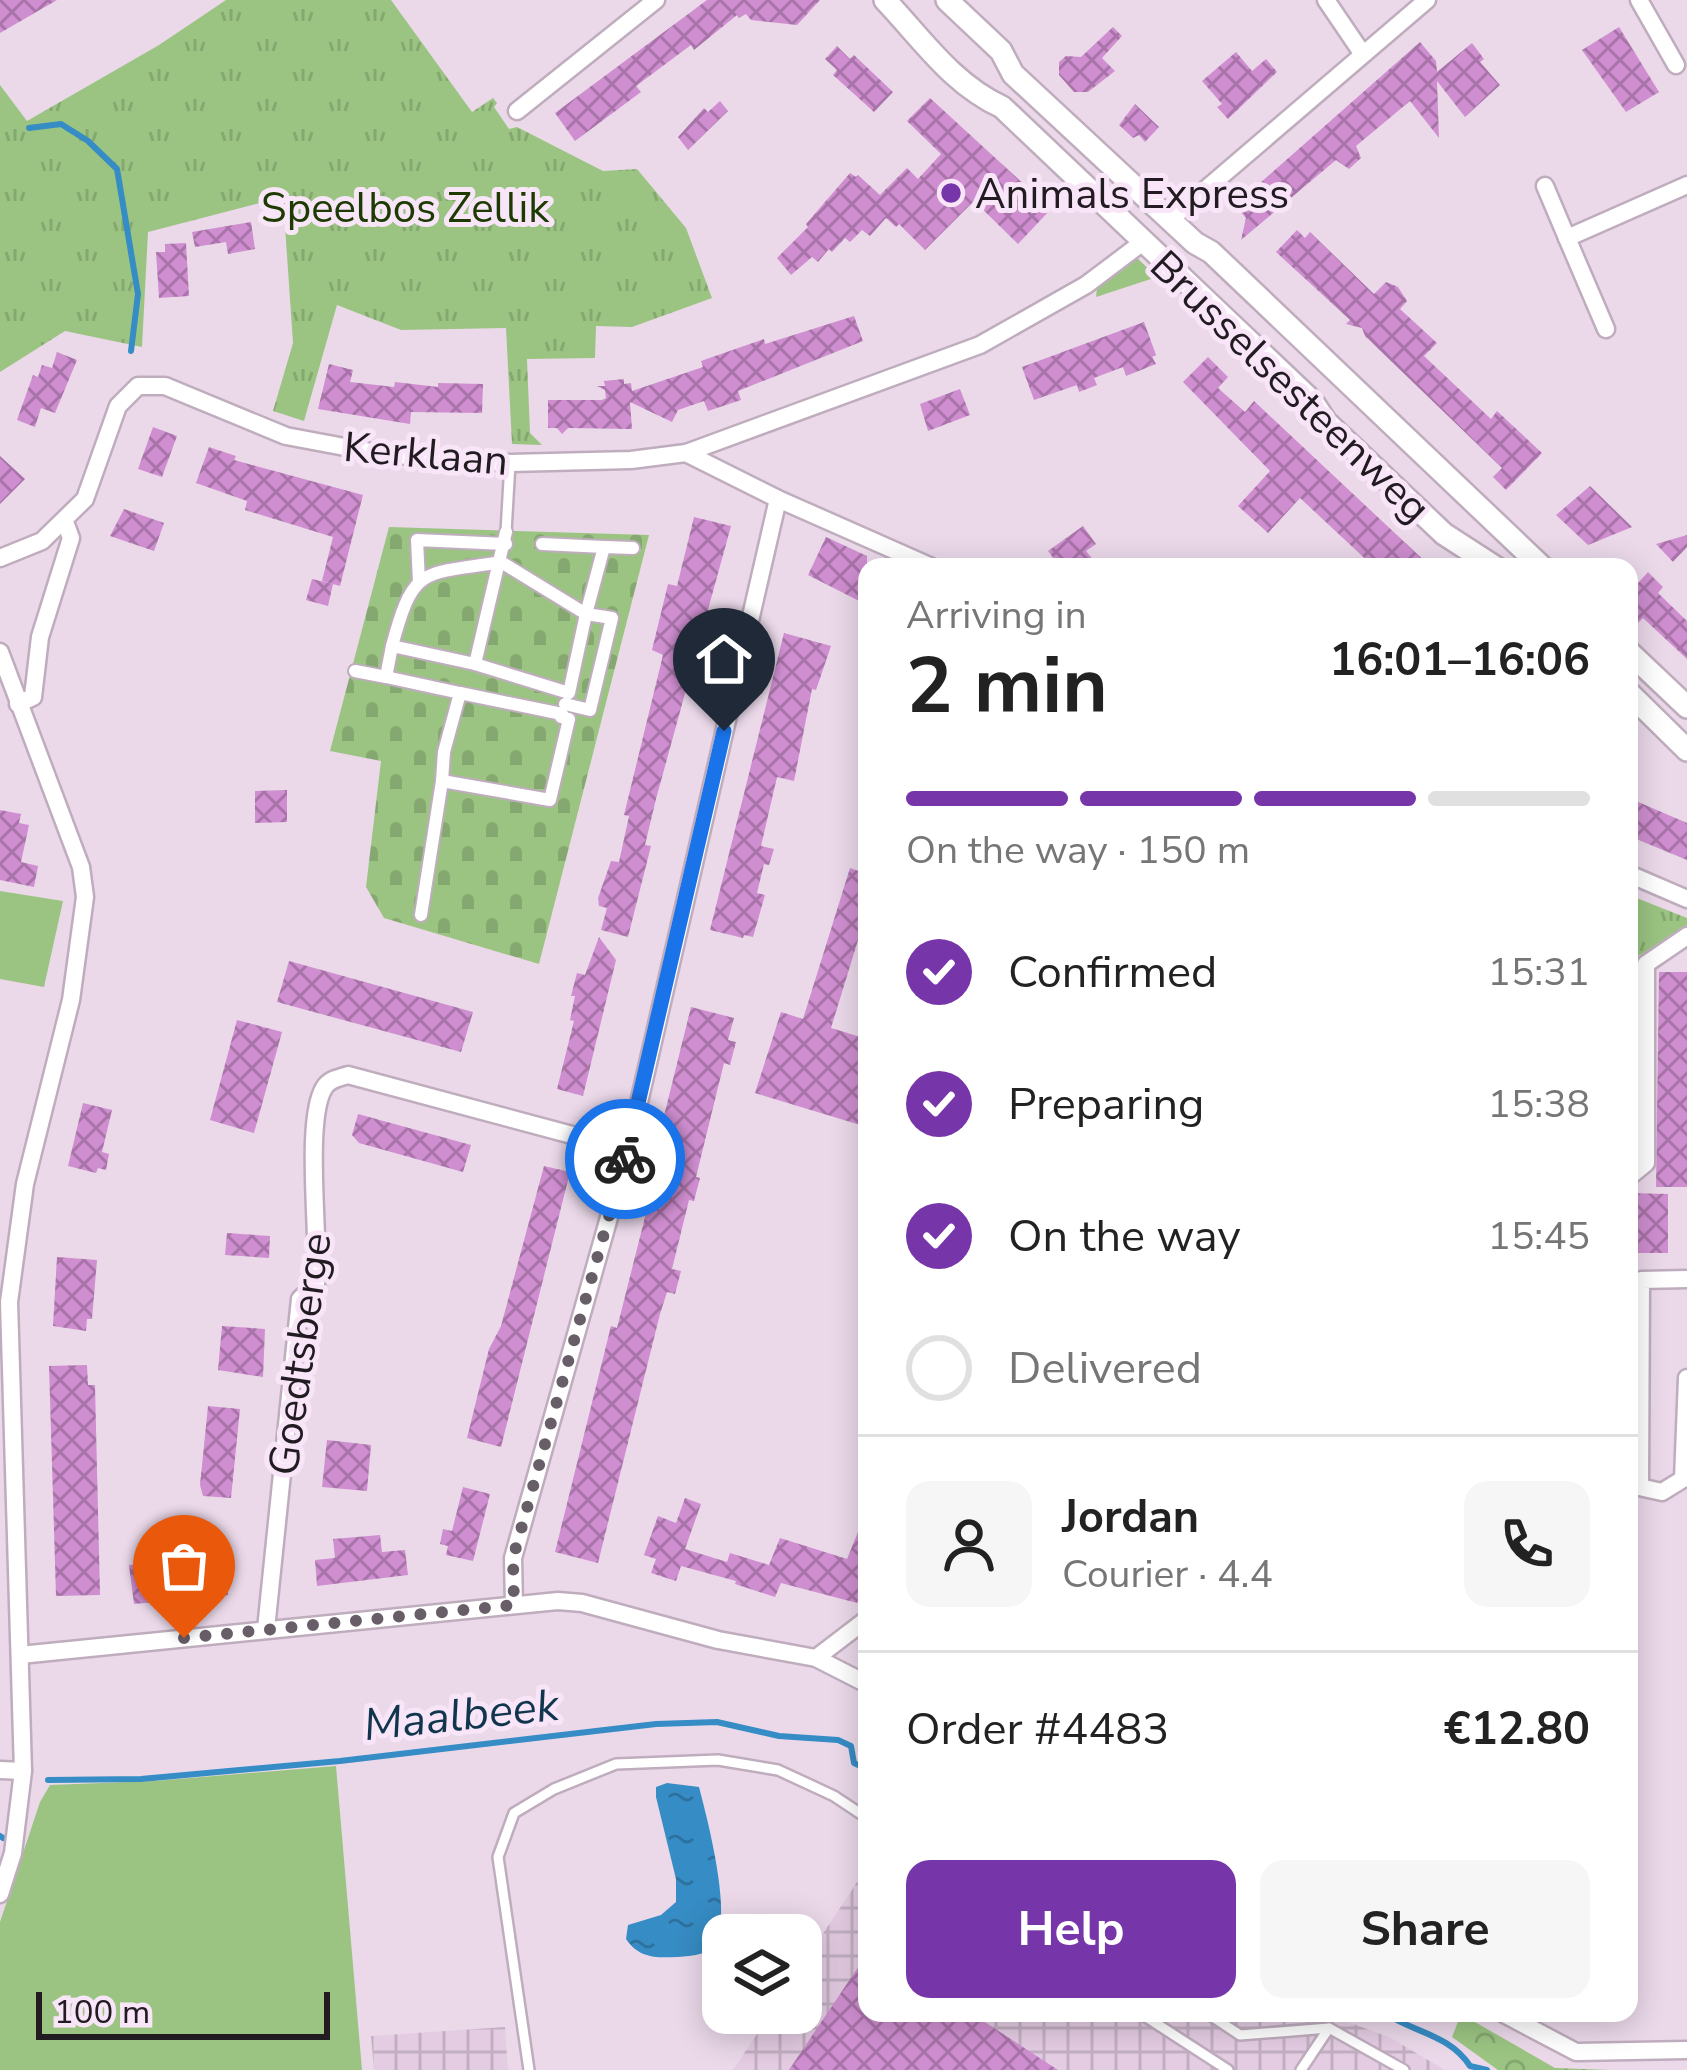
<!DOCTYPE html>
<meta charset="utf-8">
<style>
:root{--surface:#fff;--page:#f6f6f6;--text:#222;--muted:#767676;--line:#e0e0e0;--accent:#7735aa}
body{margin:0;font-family:"Nunito Sans",sans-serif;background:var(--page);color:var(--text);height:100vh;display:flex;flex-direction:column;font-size:45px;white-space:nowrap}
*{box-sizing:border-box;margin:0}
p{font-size:39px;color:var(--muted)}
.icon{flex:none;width:66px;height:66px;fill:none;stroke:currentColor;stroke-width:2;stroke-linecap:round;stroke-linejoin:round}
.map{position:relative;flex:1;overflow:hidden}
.sheet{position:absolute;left:858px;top:558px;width:780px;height:1464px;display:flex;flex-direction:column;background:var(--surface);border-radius:24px;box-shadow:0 6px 30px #0003}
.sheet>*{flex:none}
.controls{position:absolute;left:702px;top:1914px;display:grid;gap:24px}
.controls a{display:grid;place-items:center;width:120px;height:120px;border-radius:24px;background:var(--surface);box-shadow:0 6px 30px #0003;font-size:60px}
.scale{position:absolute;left:36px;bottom:30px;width:294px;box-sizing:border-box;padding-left:12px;border:6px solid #221c22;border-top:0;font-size:33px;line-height:42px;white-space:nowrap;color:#221c22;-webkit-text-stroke:9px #f8e6f8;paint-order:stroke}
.pin{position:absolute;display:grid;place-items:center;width:102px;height:102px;color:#fff;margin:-123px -51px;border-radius:50% 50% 50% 0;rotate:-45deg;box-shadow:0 0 12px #0007}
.pin .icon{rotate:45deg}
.courier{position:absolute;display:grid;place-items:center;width:120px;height:120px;margin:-60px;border:9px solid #1a73e8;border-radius:50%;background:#fff;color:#222;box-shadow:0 3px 15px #0007}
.head em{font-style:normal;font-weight:700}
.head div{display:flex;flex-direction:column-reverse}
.head{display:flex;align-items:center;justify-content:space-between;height:204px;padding:0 48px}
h1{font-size:78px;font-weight:700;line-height:90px}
.bar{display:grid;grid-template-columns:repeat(4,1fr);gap:18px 12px;align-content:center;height:144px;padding:0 48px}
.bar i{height:15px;border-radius:9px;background:var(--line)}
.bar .active{background:var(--accent)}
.bar p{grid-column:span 4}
.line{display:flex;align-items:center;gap:30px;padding:0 48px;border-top:3px solid var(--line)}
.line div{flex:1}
.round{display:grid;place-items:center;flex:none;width:126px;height:126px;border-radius:24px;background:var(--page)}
ol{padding:0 48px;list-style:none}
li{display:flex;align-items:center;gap:36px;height:132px}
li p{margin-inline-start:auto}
li .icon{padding:12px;border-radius:50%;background:var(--accent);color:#fff;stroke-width:4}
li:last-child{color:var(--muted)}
li i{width:66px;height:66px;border:6px solid var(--line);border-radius:50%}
.primary-button{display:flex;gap:24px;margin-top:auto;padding:24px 48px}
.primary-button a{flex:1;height:138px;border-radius:24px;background:var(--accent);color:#fff;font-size:48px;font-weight:700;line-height:138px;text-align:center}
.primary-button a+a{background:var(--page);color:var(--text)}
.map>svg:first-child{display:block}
</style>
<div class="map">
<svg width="1687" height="2070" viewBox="0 0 1687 2070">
<defs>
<pattern id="industrial-grid" width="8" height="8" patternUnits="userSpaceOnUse" patternTransform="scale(3)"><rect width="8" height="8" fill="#e4cce3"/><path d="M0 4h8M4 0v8" fill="none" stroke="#c3afc2"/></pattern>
<pattern id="forest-crowns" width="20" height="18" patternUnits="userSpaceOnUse" patternTransform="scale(3)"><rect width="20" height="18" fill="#9bc482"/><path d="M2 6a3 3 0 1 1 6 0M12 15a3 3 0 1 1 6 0" fill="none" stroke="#85a870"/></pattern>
<pattern id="cemetery-stones" width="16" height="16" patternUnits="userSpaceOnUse" patternTransform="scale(3)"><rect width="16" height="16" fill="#9bc482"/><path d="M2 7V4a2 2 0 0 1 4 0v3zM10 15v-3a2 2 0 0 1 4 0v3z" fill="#85a870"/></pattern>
<pattern id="park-tufts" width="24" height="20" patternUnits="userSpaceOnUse" patternTransform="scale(3)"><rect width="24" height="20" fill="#9bc482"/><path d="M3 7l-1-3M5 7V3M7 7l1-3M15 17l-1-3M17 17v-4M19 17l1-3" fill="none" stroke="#85a870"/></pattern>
<pattern id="water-ripples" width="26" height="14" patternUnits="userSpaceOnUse" patternTransform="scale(3)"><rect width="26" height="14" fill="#368cc4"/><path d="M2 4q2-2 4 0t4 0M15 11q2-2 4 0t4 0" fill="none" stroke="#2d729f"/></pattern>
<pattern id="building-cross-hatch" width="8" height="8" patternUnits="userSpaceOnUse" patternTransform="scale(3)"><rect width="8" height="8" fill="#cf8ed0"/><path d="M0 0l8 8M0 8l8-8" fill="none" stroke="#a873a8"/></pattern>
</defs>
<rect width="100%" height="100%" fill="#ebd9ea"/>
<g fill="url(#industrial-grid)">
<polygon points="867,1867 867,2013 1323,2013 1389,2037 1445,2070 733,2070 771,2013 801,2013 801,1967"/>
<polygon points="505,2027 508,2070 374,2070 371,2036"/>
</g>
<g fill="#9bc482">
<polygon points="1137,258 1157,277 1096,297 1097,288"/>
<polygon points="0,891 63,901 44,987 0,979"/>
<polygon points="336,1766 362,2070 0,2070 0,1922 40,1802 50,1785 154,1781"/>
</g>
<polygon fill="url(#forest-crowns)" points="1461,2014 1555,2068 1610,2070 1498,2070 1452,2037"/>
<polygon fill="url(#cemetery-stones)" points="389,527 649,535 539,964 384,918 366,887 381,761 330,751"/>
<g fill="url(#park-tufts)">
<polygon points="226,0 391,0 472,112 493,98 497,103 494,107 509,129 517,127 603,171 637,169 686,228 712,298 632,327 596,326 595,358 527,359 530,433 542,445 512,444 506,328 401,330 337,305 304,421 273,411 293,343 283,197 148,232 142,347 65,331 0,372 0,85 27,121 159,45"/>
<polygon points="1629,895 1687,918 1687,925 1637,957 1637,1160 1629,1167"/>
</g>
<path fill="url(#water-ripples)" d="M667,1783L699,1787C707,1818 735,1922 713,1947C704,1956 688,1956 677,1957C655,1958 639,1958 626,1939L628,1925L661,1915L676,1902V1879L656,1797V1787Z"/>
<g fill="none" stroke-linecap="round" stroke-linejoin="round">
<g stroke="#368cc4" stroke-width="6">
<polyline points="29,128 61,124 88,141 117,169 138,294 131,351"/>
<polyline points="48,1780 141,1779 340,1761 656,1724 717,1722 779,1736 838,1740 851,1746 854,1763 867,1769"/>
<polyline points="0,1836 3,1838"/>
<path d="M1385,2013C1414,2033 1449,2034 1470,2066L1487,2070"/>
</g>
</g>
<g fill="url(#building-cross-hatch)">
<polygon points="0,0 57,0 0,33"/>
<polygon points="707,0 820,0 797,25 751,20 746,14 739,18 737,15 694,50 691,45 636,86 641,92 575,141 555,113"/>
<polygon points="1113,27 1122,36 1102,58 1115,71 1088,92 1074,92 1059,75 1059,62 1066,56 1081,57"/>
<polygon points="1619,27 1659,92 1626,112 1582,50"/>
<polygon points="1420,42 1436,61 1437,72 1472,43 1484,59 1480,62 1500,85 1465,117 1437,81 1439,138 1410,101 1356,146 1361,158 1349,169 1336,160 1241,240 1246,218 1235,205"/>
<polygon points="837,46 850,59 854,55 893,92 874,112 833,75 837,70 825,59"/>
<polygon points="1236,52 1252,71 1266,59 1277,72 1228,119 1217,107 1222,104 1202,81"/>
<polygon points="930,98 1051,209 1018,244 974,201 925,250 899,224 896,227 886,218 870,236 862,230 850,242 845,238 832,252 829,249 818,262 812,257 791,275 777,258 808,227 806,224 850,173 856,177 858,175 880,195 907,168 918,179 941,154 907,121"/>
<polygon points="720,101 728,111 688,150 678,137 704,108 708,112"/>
<polygon points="1135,104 1159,127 1145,142 1139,135 1133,138 1119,125"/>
<polygon points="251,222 255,249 228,254 226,242 195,247 192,232"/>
<polygon points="1297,230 1305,238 1310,232 1374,294 1386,282 1398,287 1407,301 1400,309 1437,343 1424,356 1491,419 1497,411 1542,453 1506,490 1493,477 1502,468 1365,336 1362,328 1346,324 1350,320 1276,252"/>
<polygon points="186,243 189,296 159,298 156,252 165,252 165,244"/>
<polygon points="854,316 863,341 738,391 741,400 708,411 704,401 678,410 672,422 630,402 632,429 568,428 562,434 557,428 548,428 548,400 602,400 606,398 605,390 597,386 605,386 604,381 624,379 624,384 631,383 632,391 703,367 701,361 764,339 765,344"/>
<polygon points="1144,322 1156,355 1152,357 1156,364 1126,376 1123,367 1094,378 1097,385 1079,392 1077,385 1034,400 1022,367"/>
<polygon points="57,352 77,360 55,413 41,408 35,427 17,420 33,375 38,377 42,365 52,368"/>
<polygon points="1208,357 1228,377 1218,388 1245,412 1254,401 1431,567 1374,567 1300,498 1268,533 1238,506 1270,471 1183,382"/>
<polygon points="329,364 353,370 350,382 394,387 395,382 438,387 438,383 483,384 482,413 411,412 410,424 318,409"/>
<polygon points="960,389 970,415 928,431 920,404"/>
<polygon points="153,427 177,436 162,477 138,469"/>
<polygon points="209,447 236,456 234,460 363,495 340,586 322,581 333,537 245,510 247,501 196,483"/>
<polygon points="0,456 25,479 0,504"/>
<polygon points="1590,486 1632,527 1588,545 1556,515"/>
<polygon points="124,509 164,523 154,551 110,536"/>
<polygon points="694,517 731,526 656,799 645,845 651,846 628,937 601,930 607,908 599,906 598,898 611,861 619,862 629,816 624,815 663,655 652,650 668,584 677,586"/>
<polygon points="1083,526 1096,544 1086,551 1094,561 1086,567 1060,567 1048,551"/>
<polygon points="1687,535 1687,547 1673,562 1656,544"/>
<polygon points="826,537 867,556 867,605 808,575"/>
<polygon points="1648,572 1663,587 1658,593 1687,621 1687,659 1643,618 1629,632 1629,593"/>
<polygon points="312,579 333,584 328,606 306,600"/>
<polygon points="784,633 831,646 816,690 812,689 794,781 777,777 761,846 774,849 769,865 764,864 757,893 765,895 753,937 744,935 743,938 710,930"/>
<polygon points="287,790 287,822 255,823 255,791"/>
<polygon points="1629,798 1687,823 1687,860 1629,836"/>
<polygon points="0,810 21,814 19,823 29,825 21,862 38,866 34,887 0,880"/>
<polygon points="850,868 867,874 867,911 831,1028 867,1039 867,1127 755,1093 781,1012 803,1019"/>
<polygon points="599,937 616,960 583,1096 557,1089 574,1021 570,1020 575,996 571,996 577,973 585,975"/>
<polygon points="289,961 473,1012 461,1052 277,1002"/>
<polygon points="1659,972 1687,972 1687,1187 1656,1187"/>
<polygon points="691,1007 734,1018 728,1040 736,1042 730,1065 724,1063 696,1177 700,1178 694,1201 689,1200 672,1269 681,1271 675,1294 667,1292 660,1314 598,1563 555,1552 611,1326 617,1328 663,1146 657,1144"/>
<polygon points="237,1020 282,1032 254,1133 210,1120"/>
<polygon points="83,1103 112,1110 102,1152 109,1154 106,1170 98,1168 96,1173 68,1166"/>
<polygon points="358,1114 471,1145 463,1172 359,1143 352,1135"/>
<polygon points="544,1166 570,1172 501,1447 467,1438 489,1349 501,1326"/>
<polygon points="1629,1193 1668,1194 1668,1253 1629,1253"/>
<polygon points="227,1233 270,1236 269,1258 225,1255"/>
<polygon points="57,1257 97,1260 92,1319 87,1319 86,1331 53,1326"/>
<polygon points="222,1326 265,1329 263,1377 218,1370"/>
<polygon points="87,1365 88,1385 95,1385 100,1595 56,1596 49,1366"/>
<polygon points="208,1406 240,1409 231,1498 203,1496 200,1485"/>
<polygon points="327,1440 371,1445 367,1491 322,1487"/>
<polygon points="463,1487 490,1494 473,1561 446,1555 448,1546 440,1544 443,1529 452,1531"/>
<polygon points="685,1498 701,1504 685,1549 727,1562 730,1553 769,1565 780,1538 847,1559 867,1510 867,1581 857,1603 781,1583 775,1597 735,1584 736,1581 681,1566 676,1581 651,1573 656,1559 644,1555 658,1516 676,1523"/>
<polygon points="380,1535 382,1552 405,1550 408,1575 317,1586 315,1560 335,1558 333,1539"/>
<polygon points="224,1557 228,1595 134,1604 129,1565"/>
<polygon points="867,1954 867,2013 971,2013 1058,2070 789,2070"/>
</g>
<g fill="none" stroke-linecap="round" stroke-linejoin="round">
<defs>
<g id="service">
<polyline points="506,532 510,463"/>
<polyline points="1140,2013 1228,2070"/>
<polyline points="1207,2013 1240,2035 1329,2028 1301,2070"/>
<polyline points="1329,2028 1404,2070"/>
<polyline points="529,2070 498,1857 514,1813 554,1789 616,1764 718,1760 778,1770 834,1796 867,1818"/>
</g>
<g id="pedestrian">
<polyline points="542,544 604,547 586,614 612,618 590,710 565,704"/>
<polyline points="604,547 633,548"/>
<path d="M501,562L586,614L569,693L475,664L392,646C414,564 422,575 501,562Z"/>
<polyline points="419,582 417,540 506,544"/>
<polyline points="392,646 386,677 460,693"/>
<polyline points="475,664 506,532"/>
<polyline points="355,671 386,677"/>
<polyline points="442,781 444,752 460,693 562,714"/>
<polyline points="421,915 442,781 550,800 569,719 561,717"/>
</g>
<g id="minor">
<polyline points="1326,0 1362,53"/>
<polyline points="1639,0 1676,65"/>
<polyline points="517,111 656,0"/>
<polyline points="1545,186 1567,238 1687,185"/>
<polyline points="1171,219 1427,0"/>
<polyline points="1567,238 1606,329"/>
<polyline points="686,453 778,499 932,567"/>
<polyline points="0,558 42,541 85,499 118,406 138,386 165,386 286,436 382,454 510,463 631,460 686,453 980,345 1086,285 1143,242"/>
<polyline points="0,652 81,867 85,897 71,1000 25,1184 9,1302 23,1771 13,1853 0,1894"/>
<polyline points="18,704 33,697 40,637 71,538 65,522"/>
<polyline points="1629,874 1687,899"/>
<polyline points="1629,1177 1646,1163 1646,964 1687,936"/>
<polyline points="1630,1485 1662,1492 1683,1479 1687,1378"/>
<polyline points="1640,1485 1641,1280 1687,1279"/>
<polyline points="514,1605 513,1558 628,1150 778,499"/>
<path d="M266,1629L300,1299L316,1284C320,1239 304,1121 324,1088C329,1079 339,1078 348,1075L628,1150"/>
<polyline points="20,1655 558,1601 582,1603 718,1640 816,1658 867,1684"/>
<polyline points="816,1658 867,1619"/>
<polyline points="0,1770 23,1771"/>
<polyline points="1502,2013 1576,2052 1687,2050"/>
</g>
<g id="tertiary">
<path d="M885,0C922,39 952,84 1002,107L1312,401L1326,422L1444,534L1495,567"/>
<polyline points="947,0 1001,51 1013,74 1195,243 1211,252 1542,567"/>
<polyline points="1629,652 1687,707"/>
<polyline points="1629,693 1687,750"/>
</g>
</defs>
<use href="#service" stroke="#bfadbe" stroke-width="14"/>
<use href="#pedestrian" stroke="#bfadbe" stroke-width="16"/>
<use href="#minor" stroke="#bfadbe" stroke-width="21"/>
<use href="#tertiary" stroke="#bfadbe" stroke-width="26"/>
<use href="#service" stroke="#fff" stroke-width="9"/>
<use href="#pedestrian" stroke="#fff" stroke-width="12"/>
<use href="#minor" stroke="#fff" stroke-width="16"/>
<use href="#tertiary" stroke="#fff" stroke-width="21"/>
</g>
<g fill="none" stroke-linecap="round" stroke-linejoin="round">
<polyline stroke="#685e68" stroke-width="12" stroke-dasharray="0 21.6" points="184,1638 514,1605 513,1558 625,1159"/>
<polyline stroke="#1a73e8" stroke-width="15" points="625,1159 724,731"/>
</g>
<circle fill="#7735aa" stroke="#f8e6f8" stroke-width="4.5" cx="951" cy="193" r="12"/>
<g text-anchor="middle" stroke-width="10" stroke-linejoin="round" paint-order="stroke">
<g font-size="42" fill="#221c22" stroke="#f8e6f8" text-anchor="start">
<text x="975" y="208">Animals Express</text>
</g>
<g font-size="42" fill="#1c3a01" stroke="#f8e6f8">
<text x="405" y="222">Speelbos Zellik</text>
</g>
<g font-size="42" fill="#221c22" stroke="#f8e6f8">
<text transform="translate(1291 386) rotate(44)" y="15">Brusselsesteenweg</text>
<text transform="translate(426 453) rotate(5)" y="15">Kerklaan</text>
<text transform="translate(299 1354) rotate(-82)" y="15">Goedtsberge</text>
</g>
<g font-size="45" font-style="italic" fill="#10354c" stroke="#f8e6f8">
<text transform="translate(461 1714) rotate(-6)" y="16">Maalbeek</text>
</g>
</g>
</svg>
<div class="controls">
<a><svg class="icon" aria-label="layers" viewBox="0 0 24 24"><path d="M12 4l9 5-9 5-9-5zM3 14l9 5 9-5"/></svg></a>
</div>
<div class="scale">100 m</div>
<div class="pin" style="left:184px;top:1638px;background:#ea580c"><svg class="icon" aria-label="bag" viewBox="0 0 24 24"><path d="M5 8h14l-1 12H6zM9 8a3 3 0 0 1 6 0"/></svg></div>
<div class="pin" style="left:724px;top:731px;background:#1f2937"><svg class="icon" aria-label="home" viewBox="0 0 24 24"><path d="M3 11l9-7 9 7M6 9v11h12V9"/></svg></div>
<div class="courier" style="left:625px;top:1159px"><svg class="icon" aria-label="bike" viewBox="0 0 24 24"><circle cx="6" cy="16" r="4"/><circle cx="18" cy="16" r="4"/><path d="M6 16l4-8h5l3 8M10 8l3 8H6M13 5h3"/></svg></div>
<section class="sheet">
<div class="head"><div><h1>2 min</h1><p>Arriving in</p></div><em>16:01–16:06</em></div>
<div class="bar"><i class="active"></i><i class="active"></i><i class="active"></i><i></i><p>On the way · 150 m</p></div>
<ol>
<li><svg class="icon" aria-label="check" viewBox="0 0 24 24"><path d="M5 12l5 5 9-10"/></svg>Confirmed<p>15:31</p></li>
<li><svg class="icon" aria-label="check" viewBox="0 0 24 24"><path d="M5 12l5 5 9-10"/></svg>Preparing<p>15:38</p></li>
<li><svg class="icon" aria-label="check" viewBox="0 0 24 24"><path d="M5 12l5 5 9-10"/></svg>On the way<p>15:45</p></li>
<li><i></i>Delivered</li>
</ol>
<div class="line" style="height:216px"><a class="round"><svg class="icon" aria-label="person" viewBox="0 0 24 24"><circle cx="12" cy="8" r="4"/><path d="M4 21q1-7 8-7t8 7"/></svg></a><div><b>Jordan</b><p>Courier · 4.4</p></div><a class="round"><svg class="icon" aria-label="phone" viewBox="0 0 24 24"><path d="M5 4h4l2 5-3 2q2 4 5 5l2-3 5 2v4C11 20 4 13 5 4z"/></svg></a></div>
<div class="line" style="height:156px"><div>Order #4483</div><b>€12.80</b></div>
<div class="primary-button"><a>Help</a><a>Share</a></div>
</section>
</div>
